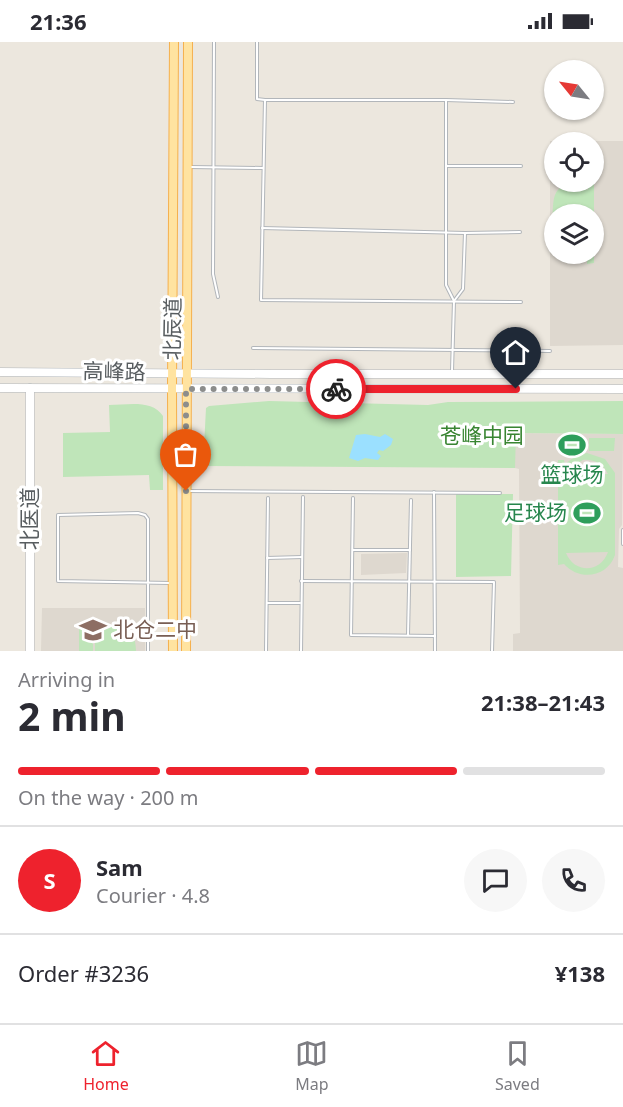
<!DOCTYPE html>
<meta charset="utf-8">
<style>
:root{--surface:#fff;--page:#f7f7f7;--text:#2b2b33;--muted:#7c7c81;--line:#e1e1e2;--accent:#ee222d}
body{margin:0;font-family:"Noto Sans","Noto Sans SC",sans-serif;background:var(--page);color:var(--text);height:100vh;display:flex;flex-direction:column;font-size:22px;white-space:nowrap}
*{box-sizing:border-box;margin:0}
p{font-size:20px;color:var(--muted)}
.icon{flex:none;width:33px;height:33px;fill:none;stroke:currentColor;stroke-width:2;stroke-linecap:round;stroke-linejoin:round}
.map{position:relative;height:609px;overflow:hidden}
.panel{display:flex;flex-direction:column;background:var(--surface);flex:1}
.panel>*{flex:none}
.needle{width:39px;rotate:300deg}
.buttons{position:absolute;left:544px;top:18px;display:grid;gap:12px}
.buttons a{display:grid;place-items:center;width:60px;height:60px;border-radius:50%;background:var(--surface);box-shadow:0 2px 4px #0004;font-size:30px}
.pin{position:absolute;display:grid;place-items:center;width:51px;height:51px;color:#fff;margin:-62px -26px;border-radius:50% 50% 50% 0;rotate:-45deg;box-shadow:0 0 6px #0007}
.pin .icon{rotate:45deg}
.courier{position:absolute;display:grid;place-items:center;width:60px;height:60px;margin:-30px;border:4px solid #ee222d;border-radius:50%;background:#fff;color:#222;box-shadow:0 2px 8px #0007}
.headline em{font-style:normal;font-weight:700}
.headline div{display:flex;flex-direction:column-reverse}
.headline{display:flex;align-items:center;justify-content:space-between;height:102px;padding:0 18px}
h1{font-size:39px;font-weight:700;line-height:45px}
.bar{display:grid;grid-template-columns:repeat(4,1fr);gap:9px 6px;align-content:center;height:72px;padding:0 18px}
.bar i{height:8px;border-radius:4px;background:var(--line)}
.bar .active{background:var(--accent)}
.bar p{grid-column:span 4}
.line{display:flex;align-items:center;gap:15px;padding:0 18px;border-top:2px solid var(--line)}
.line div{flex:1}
.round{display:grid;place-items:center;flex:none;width:63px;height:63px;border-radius:32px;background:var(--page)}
.status{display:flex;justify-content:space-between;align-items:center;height:42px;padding:0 30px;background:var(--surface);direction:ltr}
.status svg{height:16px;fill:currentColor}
.dock{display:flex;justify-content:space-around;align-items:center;height:84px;border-top:2px solid var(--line);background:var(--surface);font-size:16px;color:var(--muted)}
.dock a{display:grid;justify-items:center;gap:3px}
.dock .active{color:var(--accent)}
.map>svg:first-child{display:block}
</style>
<div class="status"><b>21:36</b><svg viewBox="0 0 49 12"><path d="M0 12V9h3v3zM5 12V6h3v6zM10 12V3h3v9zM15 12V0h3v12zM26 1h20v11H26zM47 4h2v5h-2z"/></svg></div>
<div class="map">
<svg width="623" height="609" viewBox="0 0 623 609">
<rect width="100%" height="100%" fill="#ece7de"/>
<g fill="#ded8cf" fill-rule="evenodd">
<path d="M550,99H623V303L550,304ZM555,100H594V140H555ZM555,172H594V212H555Z"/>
<polygon points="515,391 623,392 622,483 619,487 618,525 623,526 623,609 513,609 513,592 520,591 519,427 515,426"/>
<polygon points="407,511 406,531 361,533 361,512"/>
<polygon points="42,566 145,566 145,609 41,609"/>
</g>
<g fill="#bfe5b9" fill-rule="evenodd">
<path d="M594,141V209V172H555V212H594V221L587,222V216C575,224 562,223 553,211C553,198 551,162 555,153C561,138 578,141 588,148V142Z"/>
<polygon points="269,359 428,363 448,360 623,359 623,392 516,391 515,426 203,424 206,366 209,364"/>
<path d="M109,363C127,363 152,357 163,374V448H150L149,433L63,435V391L110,390Z"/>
<polygon points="560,396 585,396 585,410 559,409"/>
<polygon points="589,396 615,396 614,409 589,409"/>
<path d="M587,411L605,417L615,431V513C607,536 579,539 564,522L558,523V418H564L565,422L577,413ZM583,418C594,417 603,422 608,432H566L572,424ZM608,510C600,532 574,531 566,511Z"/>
<polygon points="456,452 513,452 511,534 456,535"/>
<rect x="79" y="583" width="14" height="26"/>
<path d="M95,583H99L100,589C120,575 136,586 136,609H95Z"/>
</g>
<polygon fill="#9be0ff" points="365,392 380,395 385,392 393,397 391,403 383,409 379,408 377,411 381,414 378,418 365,416 358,419 349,416 356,393"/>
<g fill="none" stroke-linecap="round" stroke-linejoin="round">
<defs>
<g id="lane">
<polyline points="214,0 213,232 218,255"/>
<polyline points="257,0 257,57 265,58"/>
<polyline points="446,58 446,243 454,259"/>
<polyline points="513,60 446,58 265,58 261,258 521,260"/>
<polyline points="446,124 521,124"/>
<polyline points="191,125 263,126"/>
<polyline points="262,186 465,191 520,190"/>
<polyline points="253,306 550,309"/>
<polyline points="452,329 454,259 463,247 465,191"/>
<polyline points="188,449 500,451"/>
<polyline points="434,450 435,609"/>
<polyline points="353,456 351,593 435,594"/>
<polyline points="623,502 623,488"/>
<polyline points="353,508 410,508"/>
<polyline points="267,516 302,515"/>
<polyline points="301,539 494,540 492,609"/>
<polyline points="267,561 300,561"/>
<polyline points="408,593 411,458"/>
<polyline points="148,609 148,477 145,473 138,471 58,473 58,539 170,541"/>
<polyline points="266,609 268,456"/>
<polyline points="301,609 303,455"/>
</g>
<g id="secondary">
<polyline points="0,330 271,332 623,332"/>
<polyline points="0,346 623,347"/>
<polyline points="30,609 30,346"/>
</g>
<g id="primary">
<polyline points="173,609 172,347 174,0"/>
<polyline points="186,609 188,0"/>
</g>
</defs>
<use href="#lane" stroke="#b2b6ba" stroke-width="4"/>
<use href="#secondary" stroke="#b1b6ba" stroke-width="9"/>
<use href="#primary" stroke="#f5b04e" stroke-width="10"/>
<use href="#lane" stroke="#fff" stroke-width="2"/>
<use href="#secondary" stroke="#fff" stroke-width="8"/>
<use href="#primary" stroke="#ffe3a0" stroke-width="8"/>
</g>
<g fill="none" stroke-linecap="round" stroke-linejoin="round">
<polyline stroke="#8c8d8c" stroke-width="6" stroke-dasharray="0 10.8" points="186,449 186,347 336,347"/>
<polyline stroke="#ee222d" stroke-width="8" points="336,347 516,347"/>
</g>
<defs>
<symbol id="stadium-bare" viewBox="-9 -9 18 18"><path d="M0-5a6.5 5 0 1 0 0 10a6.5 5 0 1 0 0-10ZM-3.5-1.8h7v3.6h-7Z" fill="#2e9e5b" stroke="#fff" stroke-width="2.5" paint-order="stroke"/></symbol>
<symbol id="school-bare" viewBox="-9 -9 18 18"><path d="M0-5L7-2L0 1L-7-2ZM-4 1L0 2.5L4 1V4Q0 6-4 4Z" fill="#8d6e63" stroke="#fff" stroke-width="2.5" paint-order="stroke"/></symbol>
</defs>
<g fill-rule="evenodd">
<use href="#stadium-bare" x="553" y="384" width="38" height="38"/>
<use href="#stadium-bare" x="568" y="452" width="38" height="38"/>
<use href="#school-bare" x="74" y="569" width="38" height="38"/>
</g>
<g text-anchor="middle" stroke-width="6" stroke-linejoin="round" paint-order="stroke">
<g font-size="21" fill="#585d60" stroke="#fff">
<text transform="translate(173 287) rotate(-89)" y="7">北辰道</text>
<text transform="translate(114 330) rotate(1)" y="7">高峰路</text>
<text transform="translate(30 477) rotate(-90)" y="7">北医道</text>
</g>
<g font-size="21" fill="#398532" stroke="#fff">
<text x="482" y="401">苍峰中园</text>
</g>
<g font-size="21" fill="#27864d" stroke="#fff">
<text x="572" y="440">篮球场</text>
<text x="567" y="478" text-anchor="end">足球场</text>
</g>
<g font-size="21" fill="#785e54" stroke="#fff" text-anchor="start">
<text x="113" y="595">北仓二中</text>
</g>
</g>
</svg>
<div class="buttons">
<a><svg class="needle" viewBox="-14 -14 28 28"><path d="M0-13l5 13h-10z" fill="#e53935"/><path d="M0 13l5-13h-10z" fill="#7c7c81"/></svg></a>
<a><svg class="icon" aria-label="locate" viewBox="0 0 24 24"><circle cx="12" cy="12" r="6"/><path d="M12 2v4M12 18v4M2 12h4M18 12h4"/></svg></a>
<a><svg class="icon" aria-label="layers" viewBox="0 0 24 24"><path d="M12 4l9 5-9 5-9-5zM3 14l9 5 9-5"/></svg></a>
</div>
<div class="pin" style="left:186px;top:449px;background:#ea580c"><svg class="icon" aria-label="bag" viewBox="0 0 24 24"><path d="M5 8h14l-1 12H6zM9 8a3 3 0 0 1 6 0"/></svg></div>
<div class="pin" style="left:516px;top:347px;background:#1f2937"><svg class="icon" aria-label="home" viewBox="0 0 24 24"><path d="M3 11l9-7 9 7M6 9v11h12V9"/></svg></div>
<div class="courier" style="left:336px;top:347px"><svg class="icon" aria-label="bike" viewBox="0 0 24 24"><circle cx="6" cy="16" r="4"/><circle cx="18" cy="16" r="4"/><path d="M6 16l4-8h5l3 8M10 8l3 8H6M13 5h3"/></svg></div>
</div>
<section class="panel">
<div class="headline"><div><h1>2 min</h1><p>Arriving in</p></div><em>21:38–21:43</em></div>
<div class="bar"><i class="active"></i><i class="active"></i><i class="active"></i><i></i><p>On the way · 200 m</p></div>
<div class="line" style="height:108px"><b class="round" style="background:var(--accent);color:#fff">S</b><div><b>Sam</b><p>Courier · 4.8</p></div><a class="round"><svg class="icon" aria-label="chat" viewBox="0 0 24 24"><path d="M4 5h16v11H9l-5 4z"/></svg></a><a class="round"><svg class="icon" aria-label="phone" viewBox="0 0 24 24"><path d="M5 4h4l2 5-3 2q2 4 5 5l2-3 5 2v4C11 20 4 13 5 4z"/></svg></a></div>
<div class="line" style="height:78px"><div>Order #3236</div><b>¥138</b></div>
</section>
<nav class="dock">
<a class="active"><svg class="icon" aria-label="home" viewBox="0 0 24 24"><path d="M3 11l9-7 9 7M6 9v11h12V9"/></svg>Home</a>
<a><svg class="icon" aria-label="map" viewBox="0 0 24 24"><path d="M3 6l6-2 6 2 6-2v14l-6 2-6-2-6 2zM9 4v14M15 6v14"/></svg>Map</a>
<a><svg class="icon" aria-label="saved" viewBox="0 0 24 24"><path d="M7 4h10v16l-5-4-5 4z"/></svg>Saved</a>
</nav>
